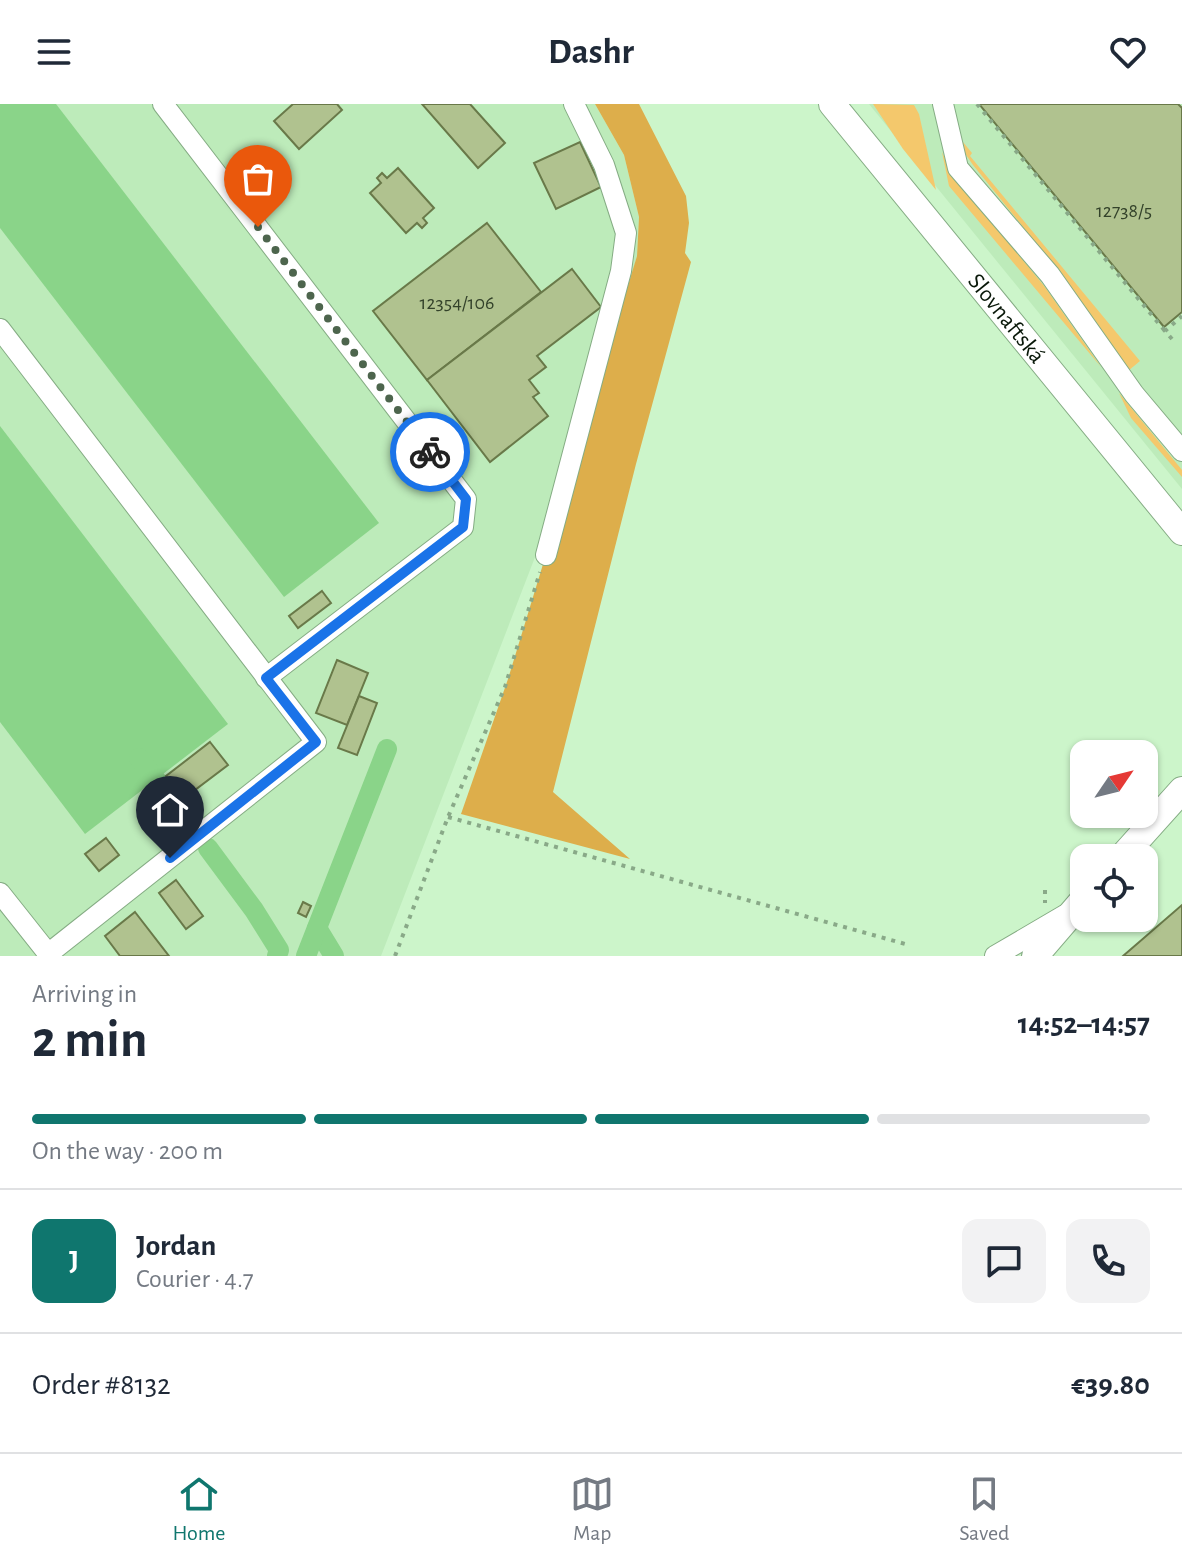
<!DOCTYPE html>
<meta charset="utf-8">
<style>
:root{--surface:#fff;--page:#f2f2f3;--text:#1f2937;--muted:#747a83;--line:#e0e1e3;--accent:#0f766e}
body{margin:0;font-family:"Alegreya Sans",sans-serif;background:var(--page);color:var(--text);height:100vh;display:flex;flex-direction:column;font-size:30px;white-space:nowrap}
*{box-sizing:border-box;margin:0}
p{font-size:26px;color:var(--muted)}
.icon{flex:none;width:44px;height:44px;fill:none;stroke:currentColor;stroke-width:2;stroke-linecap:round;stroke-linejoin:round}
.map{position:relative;height:852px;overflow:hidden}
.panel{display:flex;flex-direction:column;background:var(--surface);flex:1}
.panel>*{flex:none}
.needle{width:52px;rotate:55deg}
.fabs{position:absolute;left:1070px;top:636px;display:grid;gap:16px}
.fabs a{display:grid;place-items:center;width:88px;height:88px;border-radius:16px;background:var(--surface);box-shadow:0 2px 6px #0004;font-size:40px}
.pin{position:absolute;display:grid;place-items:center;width:68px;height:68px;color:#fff;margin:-82px -34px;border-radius:50% 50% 50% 0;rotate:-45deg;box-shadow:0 0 8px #0007}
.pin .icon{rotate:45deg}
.courier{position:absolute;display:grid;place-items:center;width:80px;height:80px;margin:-40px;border:6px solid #1a73e8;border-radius:50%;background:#fff;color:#222;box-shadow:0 2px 10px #0007}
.overview em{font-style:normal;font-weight:700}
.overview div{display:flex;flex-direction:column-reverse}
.overview{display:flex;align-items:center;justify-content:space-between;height:136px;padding:0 32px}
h1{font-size:52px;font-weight:700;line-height:60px}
.bar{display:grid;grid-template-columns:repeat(4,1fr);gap:12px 8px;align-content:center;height:96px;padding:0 32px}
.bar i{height:10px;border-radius:6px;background:var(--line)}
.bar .on{background:var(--accent)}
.bar p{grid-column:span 4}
.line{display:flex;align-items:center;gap:20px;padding:0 32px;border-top:2px solid var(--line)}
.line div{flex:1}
.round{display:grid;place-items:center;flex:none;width:84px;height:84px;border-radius:16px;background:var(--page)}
header{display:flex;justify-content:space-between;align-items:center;height:104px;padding:0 32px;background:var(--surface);font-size:36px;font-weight:700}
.tab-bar{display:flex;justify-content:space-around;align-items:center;height:112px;border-top:2px solid var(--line);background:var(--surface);font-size:22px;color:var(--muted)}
.tab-bar a{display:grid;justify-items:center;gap:4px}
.tab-bar .on{color:var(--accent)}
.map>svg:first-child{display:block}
</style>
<header><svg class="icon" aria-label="menu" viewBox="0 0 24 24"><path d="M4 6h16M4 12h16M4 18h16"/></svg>Dashr<svg class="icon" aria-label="heart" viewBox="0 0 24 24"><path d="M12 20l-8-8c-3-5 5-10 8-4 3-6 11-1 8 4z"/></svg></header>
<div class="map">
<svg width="1182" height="852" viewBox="0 0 1182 852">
<rect width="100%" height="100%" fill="#ccf5ca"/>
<g fill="#bdebba">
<polygon points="0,0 595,0 624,51 639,113 637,152 553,467 537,448 381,852 0,852"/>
<polygon points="869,0 1182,0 1182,385"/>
</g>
<g fill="#f4c86c">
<polygon points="873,0 914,1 919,10 936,86 903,45"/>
<polygon points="963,38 972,49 970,52 1140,257 1128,267 1061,170 973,61 964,48"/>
<polygon points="942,48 952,70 1045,183 1101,263 949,82"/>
<polygon points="1119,289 1182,366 1182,373 1131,314"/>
</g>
<polygon fill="#ddae4b" points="595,0 639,0 686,92 689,119 685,149 691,158 636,360 553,688 630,755 461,710 508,575 637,152 639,113 624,51"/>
<g fill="#8ad489">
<polygon points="0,0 56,0 379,419 284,493 0,124"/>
<polygon points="0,322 228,620 85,730 0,618"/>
</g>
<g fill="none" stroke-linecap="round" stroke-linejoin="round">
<g stroke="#8ad489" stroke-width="20">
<polyline points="139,654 191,721"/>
<polyline points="208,744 254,806 279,846 277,852"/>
<polyline points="317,824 334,852"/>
<polyline points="306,852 387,645"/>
</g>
</g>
<g fill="#b0c28f" stroke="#697949" stroke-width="2">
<polygon points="293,0 337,0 342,6 299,45 274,17"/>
<polygon points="422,0 470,0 505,39 478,64"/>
<polygon points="979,0 1178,0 1182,4 1182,208 1164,223"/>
<polygon points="580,38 601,83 556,105 534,59"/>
<polygon points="398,64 434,104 423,114 427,119 422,124 417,119 406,129 370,89 381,79 377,74 382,69 387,74"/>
<polygon points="487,119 541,188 427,276 373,207"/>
<polygon points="572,165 601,203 537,252 546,263 529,276 539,289 533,293 548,312 490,358 427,276"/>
<polygon points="322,487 331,499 298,524 289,512"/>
<polygon points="337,556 368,569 347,621 316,609"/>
<polygon points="359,592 377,599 357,651 338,644"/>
<polygon points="210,638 228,661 183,695 166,672"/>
<polygon points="106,734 119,751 99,767 85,750"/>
<polygon points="176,776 203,812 186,825 159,789"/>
<polygon points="303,798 311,802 306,813 298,809"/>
<polygon points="1182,801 1182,852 1123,852"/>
<polygon points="135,808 169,852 120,852 105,832"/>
</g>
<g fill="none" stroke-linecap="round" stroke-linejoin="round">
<defs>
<g id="minor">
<polyline points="163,0 466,395 463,423 266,574"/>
<polyline points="943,0 958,64 1050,171 1134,290 1182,347"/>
<polyline points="0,225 316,638 48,850"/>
<polyline points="546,451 621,167 626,129 604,61 574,0"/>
<polyline points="0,789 50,852"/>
<polyline points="995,852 1065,811"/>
</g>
<g id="major">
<polyline points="832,0 1182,428"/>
<polyline points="1121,754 1182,686"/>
<polyline points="1035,852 1084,795"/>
</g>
</defs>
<use href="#minor" stroke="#85ac84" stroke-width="22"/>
<use href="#major" stroke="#85ac84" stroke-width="28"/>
<g stroke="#89a988" stroke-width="4" stroke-dasharray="4 6" stroke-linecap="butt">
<polyline points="977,0 1165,227"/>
<polyline points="1172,235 1165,227 1182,212"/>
<polyline points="448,713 909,841"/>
<polyline points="1045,786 1045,799"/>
<polyline points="395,852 448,713 505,583 540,468"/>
</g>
<use href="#minor" stroke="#fff" stroke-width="20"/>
<use href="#major" stroke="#fff" stroke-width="26"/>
</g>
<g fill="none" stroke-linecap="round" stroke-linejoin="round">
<polyline stroke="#4d654d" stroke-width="8" stroke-dasharray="0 14.4" points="258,123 430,348"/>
<polyline stroke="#1a73e8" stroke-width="10" points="170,754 316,638 266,574 463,423 466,395 430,348"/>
</g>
<g text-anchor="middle" stroke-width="6" stroke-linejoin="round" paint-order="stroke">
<g font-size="20" fill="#33422a">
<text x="1124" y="113">12738/5</text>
<text x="457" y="205">12354/106</text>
</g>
<g font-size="24" fill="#091809" stroke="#fff">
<text transform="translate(1007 214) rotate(51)" y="8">Slovnaftská</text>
</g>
</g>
</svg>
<div class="fabs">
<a><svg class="needle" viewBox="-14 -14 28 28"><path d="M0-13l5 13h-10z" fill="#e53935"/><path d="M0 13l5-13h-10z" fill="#747a83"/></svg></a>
<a><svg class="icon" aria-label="locate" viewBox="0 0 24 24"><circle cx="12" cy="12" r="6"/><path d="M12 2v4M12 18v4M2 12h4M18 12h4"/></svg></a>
</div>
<div class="pin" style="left:258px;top:123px;background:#ea580c"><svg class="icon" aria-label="bag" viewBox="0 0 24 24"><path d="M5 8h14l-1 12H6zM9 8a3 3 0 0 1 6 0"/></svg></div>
<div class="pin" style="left:170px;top:754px;background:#1f2937"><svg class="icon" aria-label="home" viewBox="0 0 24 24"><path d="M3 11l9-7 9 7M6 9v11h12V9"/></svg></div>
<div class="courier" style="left:430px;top:348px"><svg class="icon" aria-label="bike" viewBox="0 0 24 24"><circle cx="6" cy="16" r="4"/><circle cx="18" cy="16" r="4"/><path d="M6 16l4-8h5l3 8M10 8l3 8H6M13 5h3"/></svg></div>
</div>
<section class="panel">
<div class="overview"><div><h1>2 min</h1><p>Arriving in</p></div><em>14:52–14:57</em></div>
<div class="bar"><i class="on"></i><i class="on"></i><i class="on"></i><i></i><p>On the way · 200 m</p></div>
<div class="line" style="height:144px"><b class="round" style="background:var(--accent);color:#fff">J</b><div><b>Jordan</b><p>Courier · 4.7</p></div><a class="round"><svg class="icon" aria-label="chat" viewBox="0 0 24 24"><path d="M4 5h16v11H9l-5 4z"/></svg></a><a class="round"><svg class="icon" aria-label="phone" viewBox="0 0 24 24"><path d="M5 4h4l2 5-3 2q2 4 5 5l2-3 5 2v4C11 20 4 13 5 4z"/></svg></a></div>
<div class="line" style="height:104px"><div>Order #8132</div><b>€39.80</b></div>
</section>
<nav class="tab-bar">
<a class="on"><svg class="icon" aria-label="home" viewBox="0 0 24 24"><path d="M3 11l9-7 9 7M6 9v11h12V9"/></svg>Home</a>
<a><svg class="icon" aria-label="map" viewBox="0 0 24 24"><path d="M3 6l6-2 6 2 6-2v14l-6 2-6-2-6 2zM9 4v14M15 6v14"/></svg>Map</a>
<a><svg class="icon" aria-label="saved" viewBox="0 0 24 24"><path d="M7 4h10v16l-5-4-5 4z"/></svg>Saved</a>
</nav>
